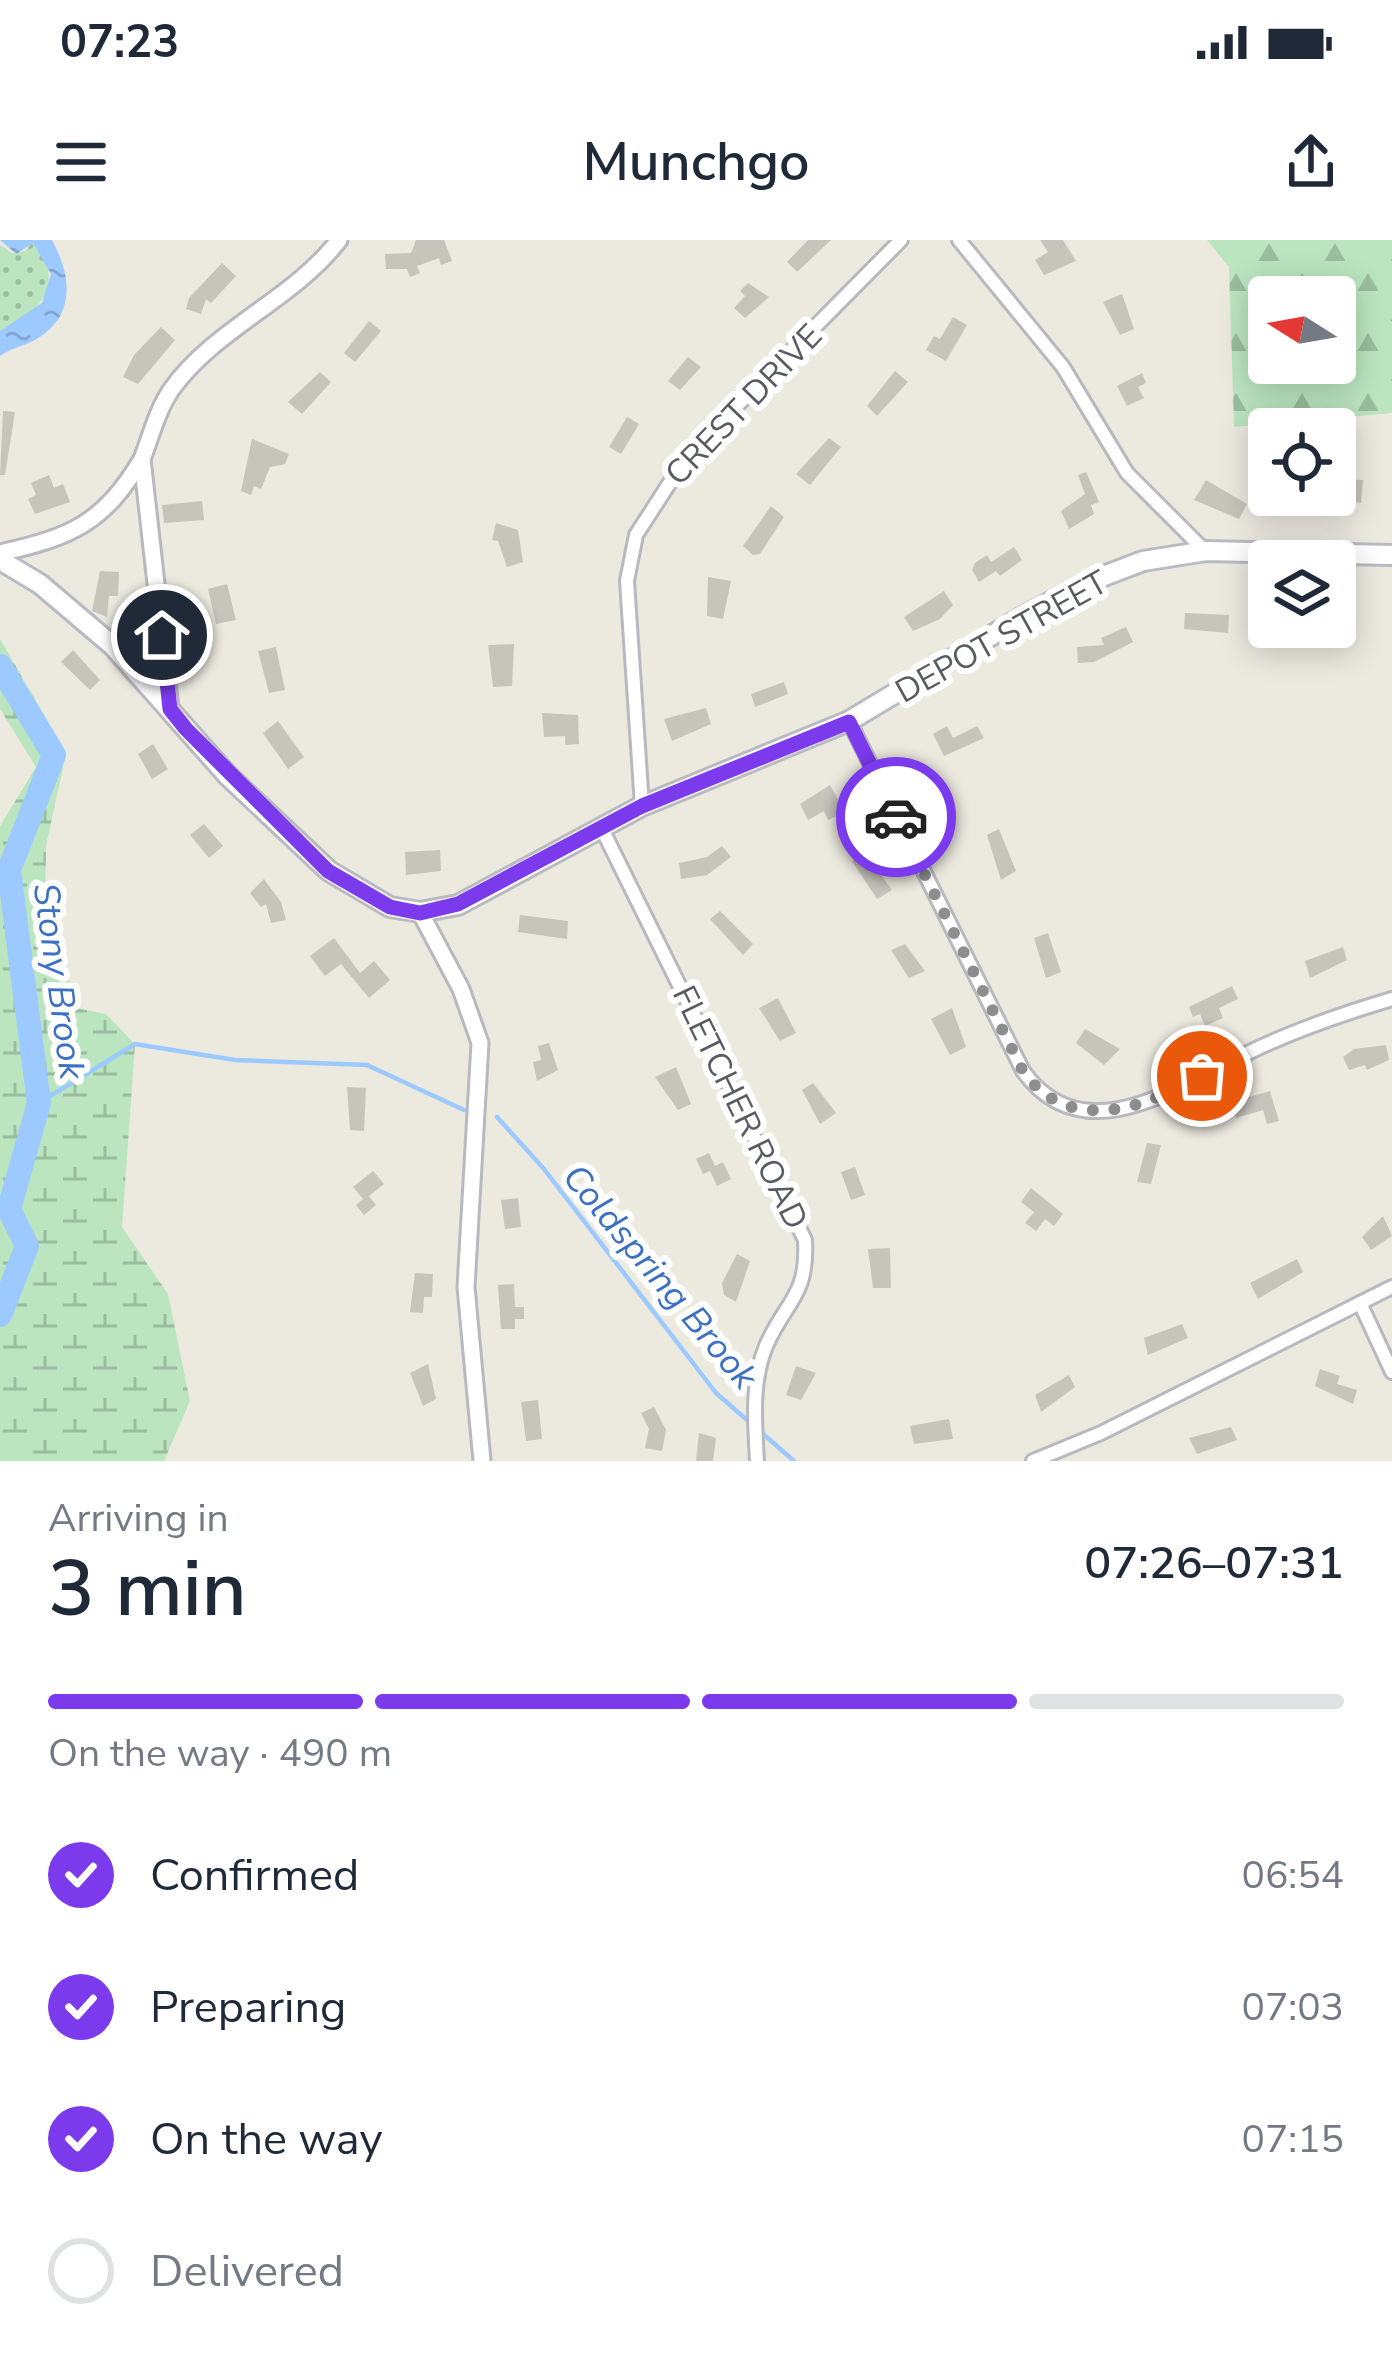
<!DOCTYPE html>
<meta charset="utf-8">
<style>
:root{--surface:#fff;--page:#f6f6f7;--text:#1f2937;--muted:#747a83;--line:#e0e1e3;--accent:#7c3aed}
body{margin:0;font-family:"Nunito Sans",sans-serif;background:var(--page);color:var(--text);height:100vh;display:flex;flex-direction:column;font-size:45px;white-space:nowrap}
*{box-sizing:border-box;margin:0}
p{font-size:39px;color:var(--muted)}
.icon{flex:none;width:66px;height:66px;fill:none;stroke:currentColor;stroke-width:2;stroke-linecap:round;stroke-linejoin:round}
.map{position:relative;height:1221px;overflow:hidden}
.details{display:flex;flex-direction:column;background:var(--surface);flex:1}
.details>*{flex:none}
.needle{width:78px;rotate:281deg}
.controls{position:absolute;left:1248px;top:36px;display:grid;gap:24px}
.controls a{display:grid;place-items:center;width:108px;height:108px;border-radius:12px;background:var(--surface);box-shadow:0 6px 30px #0003;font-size:60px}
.pin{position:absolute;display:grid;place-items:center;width:102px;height:102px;color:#fff;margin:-51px;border:6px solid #fff;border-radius:50%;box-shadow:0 3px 12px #0007}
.courier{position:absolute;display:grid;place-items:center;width:120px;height:120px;margin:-60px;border:9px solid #7c3aed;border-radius:50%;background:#fff;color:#222;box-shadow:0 3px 15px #0007}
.summary em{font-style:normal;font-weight:600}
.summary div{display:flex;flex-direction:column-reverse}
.summary{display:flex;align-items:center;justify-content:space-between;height:204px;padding:0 48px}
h1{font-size:78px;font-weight:600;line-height:90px}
.bar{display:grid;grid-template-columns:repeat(4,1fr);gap:18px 12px;align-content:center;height:144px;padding:0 48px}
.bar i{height:15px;border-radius:9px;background:var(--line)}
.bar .current{background:var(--accent)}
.bar p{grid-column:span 4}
ol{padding:0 48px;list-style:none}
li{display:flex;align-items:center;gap:36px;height:132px}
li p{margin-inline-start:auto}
li .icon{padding:12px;border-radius:50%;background:var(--accent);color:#fff;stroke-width:4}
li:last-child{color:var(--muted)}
li i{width:66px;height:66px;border:6px solid var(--line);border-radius:50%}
.status{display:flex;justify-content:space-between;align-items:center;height:84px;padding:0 60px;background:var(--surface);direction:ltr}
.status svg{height:33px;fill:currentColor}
header{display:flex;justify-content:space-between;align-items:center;height:156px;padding:0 48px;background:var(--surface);font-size:54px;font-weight:600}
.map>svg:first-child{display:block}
</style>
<div class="status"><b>07:23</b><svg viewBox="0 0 49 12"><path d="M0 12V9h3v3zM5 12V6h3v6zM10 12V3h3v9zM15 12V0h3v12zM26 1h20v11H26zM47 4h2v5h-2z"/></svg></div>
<header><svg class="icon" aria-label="menu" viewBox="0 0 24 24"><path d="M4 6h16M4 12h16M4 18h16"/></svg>Munchgo<svg class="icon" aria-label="share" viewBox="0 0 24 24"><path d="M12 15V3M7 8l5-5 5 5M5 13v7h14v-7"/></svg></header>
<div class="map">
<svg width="1392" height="1221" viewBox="0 0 1392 1221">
<defs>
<pattern id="forest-firs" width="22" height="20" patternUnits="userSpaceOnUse" patternTransform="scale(3)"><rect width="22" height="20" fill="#bae5bf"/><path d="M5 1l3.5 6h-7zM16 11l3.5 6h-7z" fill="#9abd9f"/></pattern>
<pattern id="wetland-marsh" width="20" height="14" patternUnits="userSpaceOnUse" patternTransform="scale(3)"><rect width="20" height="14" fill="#bae5bf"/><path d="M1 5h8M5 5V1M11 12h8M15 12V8" fill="none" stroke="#9abd9f"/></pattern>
<pattern id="park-dots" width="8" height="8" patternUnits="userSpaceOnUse" patternTransform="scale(3)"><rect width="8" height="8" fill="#bae5bf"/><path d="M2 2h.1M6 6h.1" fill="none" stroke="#9abd9f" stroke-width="1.8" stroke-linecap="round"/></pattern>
<pattern id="water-ripples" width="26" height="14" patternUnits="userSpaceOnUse" patternTransform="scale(3)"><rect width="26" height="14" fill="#9cc9ff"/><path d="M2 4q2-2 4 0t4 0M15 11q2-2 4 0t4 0" fill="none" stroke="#82a6d2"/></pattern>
</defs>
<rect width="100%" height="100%" fill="#eceadf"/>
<path fill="url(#forest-firs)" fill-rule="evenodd" d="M1207,0H1392V173L1234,187L1229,27ZM1269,57H1335V123H1269Z"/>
<polygon fill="url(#wetland-marsh)" points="0,399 60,502 63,528 46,606 45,685 81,769 106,774 135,804 122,987 168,1054 190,1161 164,1221 0,1221 0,586 36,527 0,469"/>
<path fill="url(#park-dots)" d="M33,2C67,41 42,73 0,91V5L12,13L25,11Z"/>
<path fill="url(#water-ripples)" d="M0,0H52C72,36 76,77 35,100C24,106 11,108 0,116V91L42,63L51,34L33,3L16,14Z"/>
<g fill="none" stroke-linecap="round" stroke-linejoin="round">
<g stroke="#9cc9ff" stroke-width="4.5">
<polyline points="39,863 135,804 235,820 367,825 464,870"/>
<polyline points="497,877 544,929 716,1153 794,1221"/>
</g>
<polyline stroke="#9cc9ff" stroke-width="24" points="0,426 54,515 9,630 39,863 9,969 27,1006 0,1075"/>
</g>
<g fill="#c7c4bc">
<polygon points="416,0 444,0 452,21 441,25 439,18 417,26 420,33 410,37 407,29 386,29 385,14 411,13"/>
<polygon points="808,0 831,0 797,32 787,22"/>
<polygon points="1040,0 1063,0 1076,21 1044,35 1035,20 1048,12"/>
<polygon points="222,23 236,36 211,63 206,59 201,74 186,69 189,58"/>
<polygon points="748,43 769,57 745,78 734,68 745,56 740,51"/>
<polygon points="1122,54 1134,89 1120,95 1103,62"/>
<polygon points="953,77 967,85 946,121 926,110 934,96 940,99"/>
<polygon points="369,81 381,91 355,122 344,113"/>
<polygon points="161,87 175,100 138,144 123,137 134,115"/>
<polygon points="688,117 701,127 680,150 668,141"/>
<polygon points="895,131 908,142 877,176 867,166"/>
<polygon points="320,132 331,142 302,174 288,162"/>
<polygon points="1142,133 1146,143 1138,147 1144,158 1127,166 1117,146"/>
<polygon points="3,171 15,172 5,235 0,235"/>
<polygon points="627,177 639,184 621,214 609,207"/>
<polygon points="829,198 841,207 810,245 796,234"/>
<polygon points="252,199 289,214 285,224 270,227 261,249 254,246 251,255 241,251"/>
<polygon points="1086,232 1099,262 1091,265 1094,274 1069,289 1061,271 1085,254 1078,235"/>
<polygon points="49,235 54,248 63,244 70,262 35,274 28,259 36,255 31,243"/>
<polygon points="1348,239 1363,240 1361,263 1342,261 1341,269 1333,271 1307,269 1308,255 1335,255 1335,249 1347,250"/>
<polygon points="1206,240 1247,264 1239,279 1194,260"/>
<polygon points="202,261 204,280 164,283 162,265"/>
<polygon points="771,266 784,277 760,314 753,315 743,306"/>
<polygon points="496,283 518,290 523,322 507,327 498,301 492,300"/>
<polygon points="1014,307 1022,320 1000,336 996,331 979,342 972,330 975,323 987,315 991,322"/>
<polygon points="100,331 119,332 118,356 109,356 107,377 92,371"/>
<polygon points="708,337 731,341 723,379 707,376"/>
<polygon points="227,344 236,380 216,384 208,349"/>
<polygon points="944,351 953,365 940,379 913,391 904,377"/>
<polygon points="1185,373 1229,375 1228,393 1184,389"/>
<polygon points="1126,387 1133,402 1094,422 1078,423 1077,407 1104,405 1101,398"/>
<rect x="1278" y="387" width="49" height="12"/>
<polygon points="514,404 512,446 493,447 488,405"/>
<polygon points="276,407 285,450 269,453 258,411"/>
<polygon points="73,410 100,440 90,450 61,422"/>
<polygon points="784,442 788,454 755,467 751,454"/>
<polygon points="706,468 711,484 672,501 664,479"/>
<polygon points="542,473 578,475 579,504 565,505 565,496 544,497"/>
<polygon points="278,481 304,517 288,529 263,493"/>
<polygon points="947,486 953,498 977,486 984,498 944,516 933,494"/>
<polygon points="153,504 168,529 152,539 138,514"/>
<polygon points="830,545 845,572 828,580 824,571 808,580 800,564"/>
<polygon points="204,584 223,606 209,618 190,595"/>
<polygon points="999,589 1016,631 1001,640 987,595"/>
<polygon points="722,606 731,617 707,635 681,639 679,623 707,617"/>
<polygon points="440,610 441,631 406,635 405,612"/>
<polygon points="865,613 892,650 877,659 852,621"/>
<polygon points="264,639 281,662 286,680 271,683 266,664 261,667 250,653"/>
<polygon points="720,671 753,704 743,715 710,679"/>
<polygon points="520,675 568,681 567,699 518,692"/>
<polygon points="1048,693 1061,732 1046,738 1034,698"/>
<polygon points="334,698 360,733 374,721 390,740 369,758 341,724 325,736 310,716"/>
<polygon points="905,704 925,731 909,738 891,710"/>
<polygon points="1343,707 1347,720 1310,738 1305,721"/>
<polygon points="1232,746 1238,759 1219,768 1223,778 1205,786 1200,774 1193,777 1189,767"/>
<polygon points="778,758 796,793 780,801 759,768"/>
<polygon points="952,768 966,807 950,815 931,779"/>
<polygon points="1085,789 1120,809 1104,825 1076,803"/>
<polygon points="549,803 558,830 537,841 533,822 541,820 538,806"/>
<polygon points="1386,805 1389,820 1367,830 1365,825 1349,830 1343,817 1354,809"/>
<polygon points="676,827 691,864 678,870 655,837"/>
<polygon points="813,843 836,873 820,884 802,850"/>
<polygon points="347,847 366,848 364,891 350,890"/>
<polygon points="1270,851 1279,881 1267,884 1263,870 1236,878 1232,862"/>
<polygon points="1147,903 1161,905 1151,944 1137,942"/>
<polygon points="709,913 715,926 723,922 731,939 717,946 710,931 703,934 696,919"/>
<polygon points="855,927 865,955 851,960 841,932"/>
<polygon points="373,931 384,944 369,956 376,965 364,975 356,965 363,959 353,947"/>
<polygon points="1031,948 1063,974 1054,986 1045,979 1036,991 1025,983 1034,972 1021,962"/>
<polygon points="518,958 521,987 505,989 501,960"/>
<polygon points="1383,976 1392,996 1371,1010 1362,997"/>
<polygon points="890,1008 891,1048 873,1048 868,1009"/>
<polygon points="737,1014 750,1021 736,1062 724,1055 722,1043"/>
<polygon points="1297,1019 1303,1032 1258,1059 1250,1043"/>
<polygon points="415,1033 433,1034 432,1057 424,1057 423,1073 410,1072"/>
<polygon points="514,1044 515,1067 524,1067 524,1079 515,1079 515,1089 501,1089 498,1045"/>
<polygon points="1182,1084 1188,1098 1148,1115 1144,1098"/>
<polygon points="428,1124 436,1159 423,1166 410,1133"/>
<polygon points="796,1126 816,1133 801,1160 786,1155"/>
<polygon points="1320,1129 1340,1136 1337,1144 1357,1150 1353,1164 1315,1146"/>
<polygon points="1069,1135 1075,1147 1041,1172 1035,1155"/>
<polygon points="538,1160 542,1199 526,1201 521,1162"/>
<polygon points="654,1167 666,1190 662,1211 645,1208 649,1189 641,1173"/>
<polygon points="949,1179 953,1199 914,1204 910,1186"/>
<polygon points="1231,1187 1237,1200 1197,1214 1189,1198"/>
<polygon points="699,1193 716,1198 713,1221 696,1221"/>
</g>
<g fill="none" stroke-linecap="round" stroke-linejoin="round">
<defs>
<g id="minor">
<polyline points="959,0 1063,127 1127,233 1205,311"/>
<path d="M849,481L1023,831C1085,917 1184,843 1254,810C1298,789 1345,773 1392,759"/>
<polyline points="642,566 627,341 636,295 687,216 901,0"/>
<path d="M603,591L805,1000C808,1057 786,1060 766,1106C751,1142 755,1183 757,1221"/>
<polyline points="1360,1063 1392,1132"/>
<polyline points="1033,1221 1101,1193 1392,1047"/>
</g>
<g id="tertiary">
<path d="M0,313C71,297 103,284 142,219"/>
<path d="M170,468L142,219C151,196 157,171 171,150C215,88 293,60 339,0"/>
<polyline points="420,672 461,749 480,803 466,1047 482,1221"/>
</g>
<polyline id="secondary" points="0,320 40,344 113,406 228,536 329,631 390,667 420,672 458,665 642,566 849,481 1019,379 1088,342 1143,321 1206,311 1392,315"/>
</defs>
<use href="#minor" stroke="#b7b9bf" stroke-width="18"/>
<use href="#tertiary" stroke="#b7b9bf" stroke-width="21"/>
<use href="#secondary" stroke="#b8bbc2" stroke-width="24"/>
<use href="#minor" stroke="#fff" stroke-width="12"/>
<use href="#tertiary" stroke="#fff" stroke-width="15"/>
<use href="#secondary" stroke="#fff" stroke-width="18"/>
</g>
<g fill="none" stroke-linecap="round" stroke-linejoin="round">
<path stroke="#8c8d8d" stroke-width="12" stroke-dasharray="0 21.6" d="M896,577L1023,831C1069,896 1144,868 1202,836"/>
<polyline stroke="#7c3aed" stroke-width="15" points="162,395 170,469 186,489 328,631 390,667 420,673 458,664 642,566 849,482 896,577"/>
</g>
<g text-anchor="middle" stroke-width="12" stroke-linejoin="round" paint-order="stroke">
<g font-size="33" fill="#585b61" stroke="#fff">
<text transform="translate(743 164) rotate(-46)" y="12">CREST DRIVE</text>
<text transform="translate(1001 396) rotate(-29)" y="12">DEPOT STREET</text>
<text transform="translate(741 867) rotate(64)" y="12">FLETCHER ROAD</text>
</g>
<g font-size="36" font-style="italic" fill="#3c70c5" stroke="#fff">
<text transform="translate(60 741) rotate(82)" y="13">Stony Brook</text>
<text transform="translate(661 1036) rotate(50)" y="13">Coldspring Brook</text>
</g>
</g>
</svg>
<div class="controls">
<a><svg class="needle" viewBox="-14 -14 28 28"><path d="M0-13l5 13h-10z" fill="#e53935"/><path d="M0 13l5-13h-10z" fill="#747a83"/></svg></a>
<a><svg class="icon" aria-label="locate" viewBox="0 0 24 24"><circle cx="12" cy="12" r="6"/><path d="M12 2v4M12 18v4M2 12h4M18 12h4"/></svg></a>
<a><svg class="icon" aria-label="layers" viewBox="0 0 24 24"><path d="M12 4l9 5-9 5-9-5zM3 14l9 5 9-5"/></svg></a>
</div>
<div class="pin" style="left:1202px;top:836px;background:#ea580c"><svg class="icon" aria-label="bag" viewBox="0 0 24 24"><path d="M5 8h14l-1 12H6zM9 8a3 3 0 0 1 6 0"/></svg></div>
<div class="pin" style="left:162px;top:395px;background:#1f2937"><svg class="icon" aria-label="home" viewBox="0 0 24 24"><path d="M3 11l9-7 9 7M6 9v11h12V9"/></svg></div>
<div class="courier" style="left:896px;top:577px"><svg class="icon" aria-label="car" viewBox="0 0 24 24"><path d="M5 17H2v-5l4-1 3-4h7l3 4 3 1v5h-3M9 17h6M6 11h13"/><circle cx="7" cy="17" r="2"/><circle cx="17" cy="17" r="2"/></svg></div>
</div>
<section class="details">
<div class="summary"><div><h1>3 min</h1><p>Arriving in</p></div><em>07:26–07:31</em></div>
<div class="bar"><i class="current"></i><i class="current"></i><i class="current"></i><i></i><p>On the way · 490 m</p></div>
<ol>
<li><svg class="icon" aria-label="check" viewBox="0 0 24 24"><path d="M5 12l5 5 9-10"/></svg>Confirmed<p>06:54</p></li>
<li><svg class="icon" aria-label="check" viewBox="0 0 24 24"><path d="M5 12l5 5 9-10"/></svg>Preparing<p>07:03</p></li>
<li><svg class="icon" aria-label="check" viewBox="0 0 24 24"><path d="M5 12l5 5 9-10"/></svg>On the way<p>07:15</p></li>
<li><i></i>Delivered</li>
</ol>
</section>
